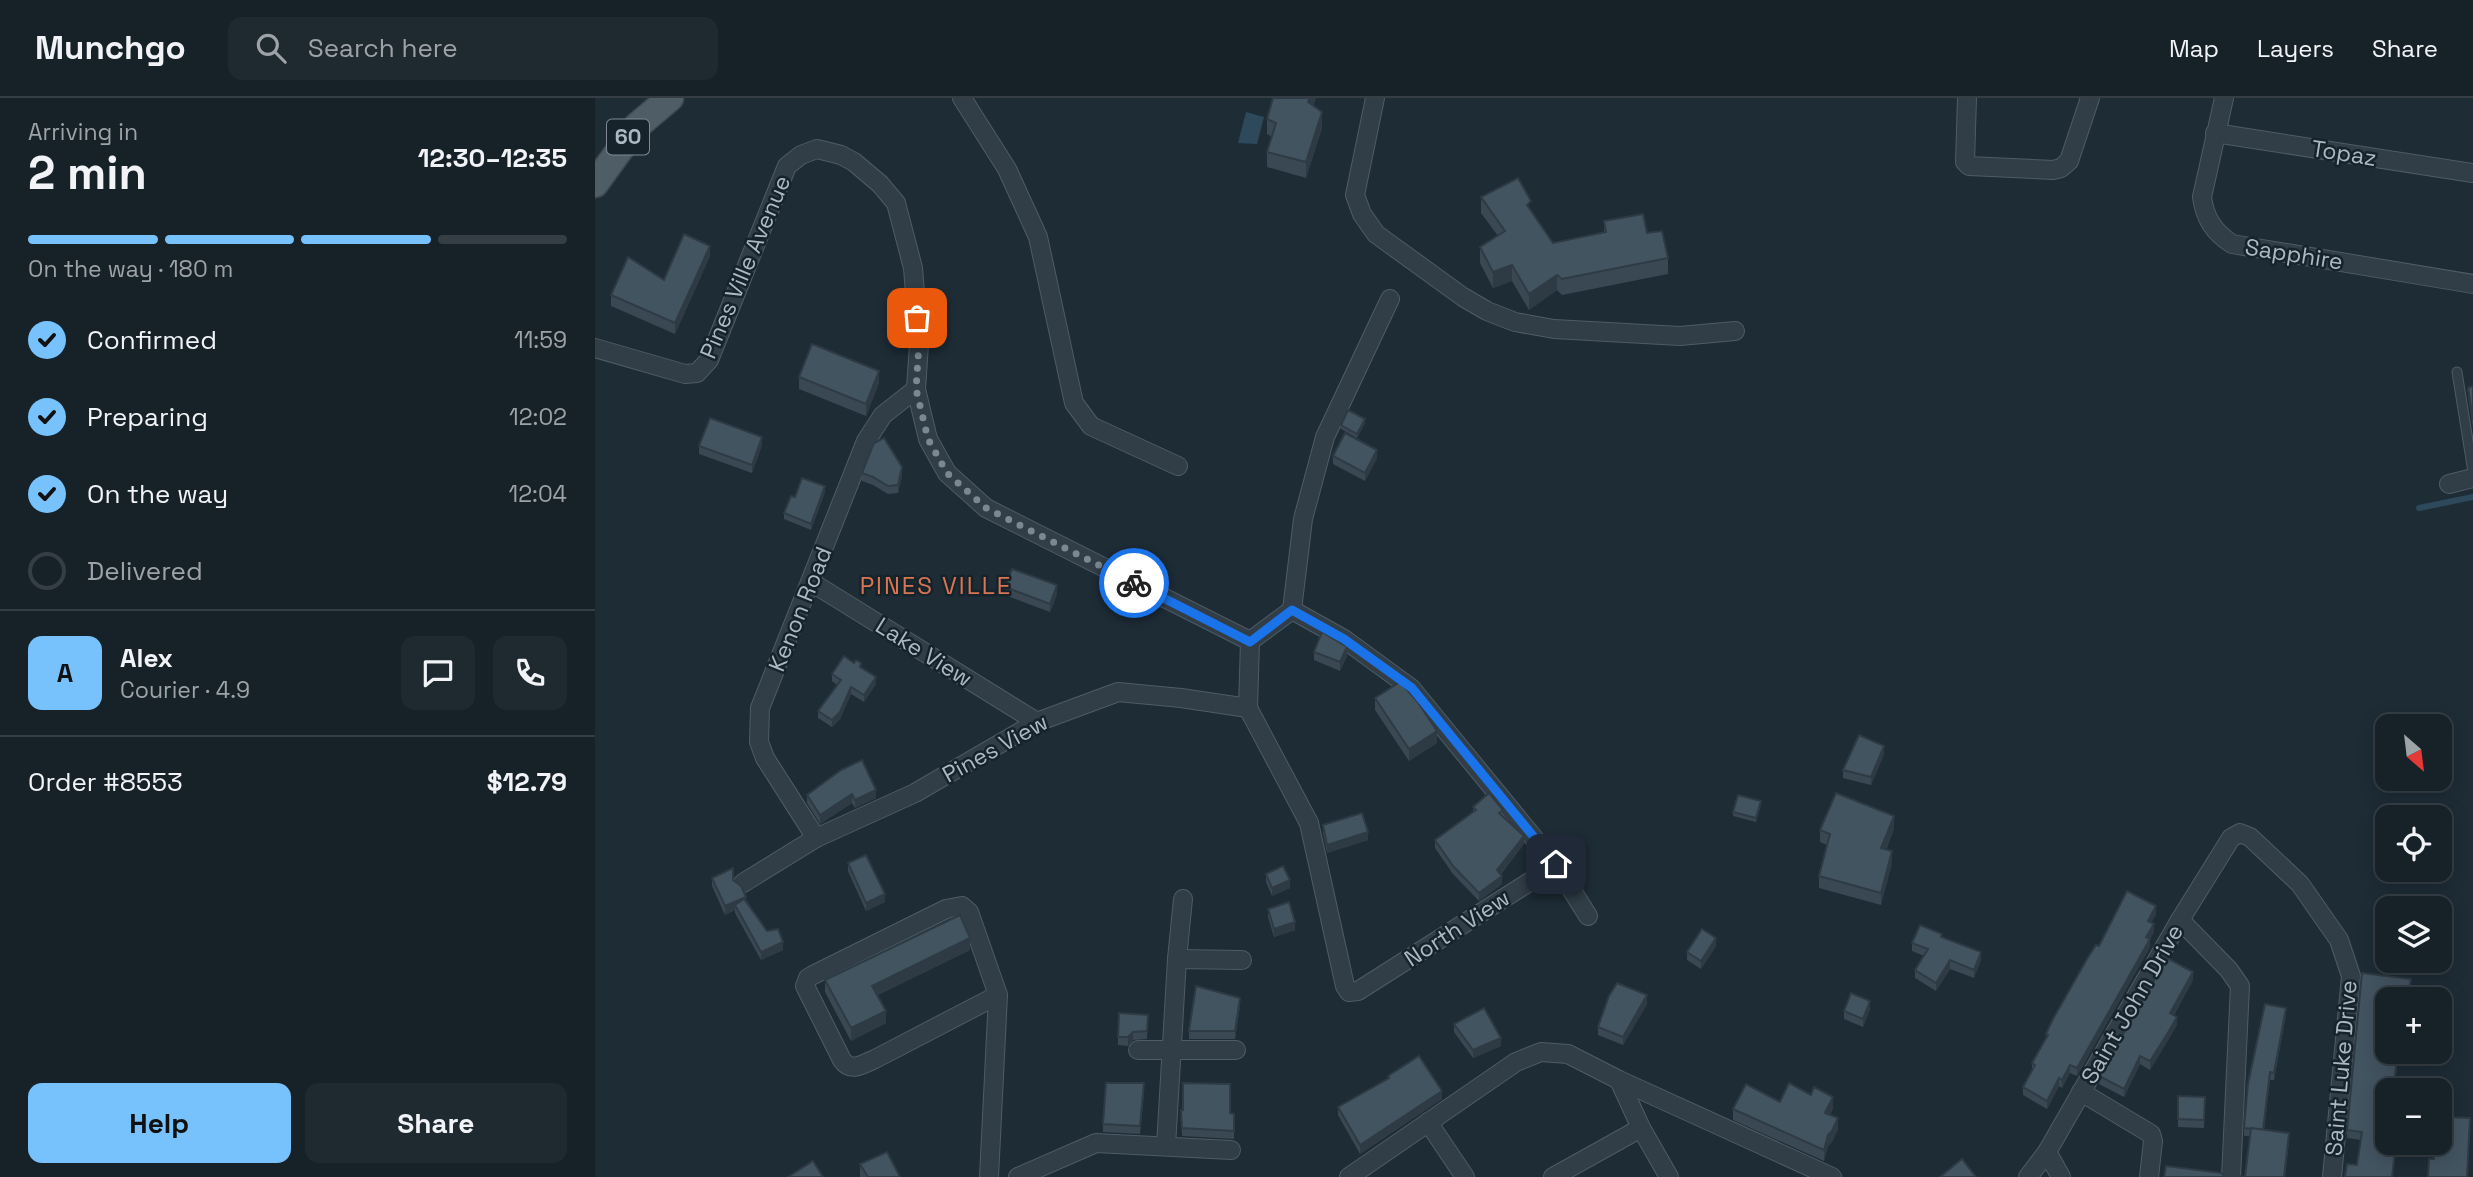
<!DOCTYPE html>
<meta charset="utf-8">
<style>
:root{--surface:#162128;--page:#1f2930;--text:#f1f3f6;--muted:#9ea3a8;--line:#353e45;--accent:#77c2fd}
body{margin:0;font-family:"Space Grotesk",sans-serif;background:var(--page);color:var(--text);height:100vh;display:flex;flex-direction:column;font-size:26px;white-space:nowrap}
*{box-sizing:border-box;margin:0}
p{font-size:23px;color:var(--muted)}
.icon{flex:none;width:38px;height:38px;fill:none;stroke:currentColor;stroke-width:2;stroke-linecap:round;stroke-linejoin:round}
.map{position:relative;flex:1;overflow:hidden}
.side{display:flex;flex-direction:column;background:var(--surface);width:595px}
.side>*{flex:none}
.needle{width:46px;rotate:152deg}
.buttons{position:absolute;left:1780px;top:616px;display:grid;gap:14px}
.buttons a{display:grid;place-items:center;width:77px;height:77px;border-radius:14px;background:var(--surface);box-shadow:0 4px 18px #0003,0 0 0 2px var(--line);font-size:35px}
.pin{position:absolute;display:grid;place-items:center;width:60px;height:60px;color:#fff;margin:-30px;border-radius:14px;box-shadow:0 4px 10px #0006}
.courier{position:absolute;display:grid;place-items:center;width:70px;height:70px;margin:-35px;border:5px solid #1a73e8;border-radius:50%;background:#fff;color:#222;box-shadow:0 2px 9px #0007}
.head em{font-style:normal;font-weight:700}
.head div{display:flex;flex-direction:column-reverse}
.head{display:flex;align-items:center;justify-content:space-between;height:119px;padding:0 28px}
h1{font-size:46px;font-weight:700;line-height:52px}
.bar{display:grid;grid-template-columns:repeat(4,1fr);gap:10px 7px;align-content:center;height:84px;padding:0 28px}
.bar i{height:9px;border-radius:5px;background:var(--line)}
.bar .current{background:var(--accent)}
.bar p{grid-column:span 4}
.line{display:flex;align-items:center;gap:18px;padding:0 28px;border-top:2px solid var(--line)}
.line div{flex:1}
.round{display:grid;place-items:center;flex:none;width:74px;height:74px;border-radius:14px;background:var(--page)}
ol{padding:0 28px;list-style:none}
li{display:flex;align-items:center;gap:21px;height:77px}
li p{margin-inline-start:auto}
li .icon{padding:7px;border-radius:50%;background:var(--accent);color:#111;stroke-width:4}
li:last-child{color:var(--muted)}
li i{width:38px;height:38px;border:4px solid var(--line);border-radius:50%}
.primary-button{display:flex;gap:14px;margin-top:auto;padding:14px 28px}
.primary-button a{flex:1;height:80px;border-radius:14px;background:var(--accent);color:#111;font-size:28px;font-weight:700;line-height:80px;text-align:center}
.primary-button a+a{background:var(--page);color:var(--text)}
header{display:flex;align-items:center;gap:42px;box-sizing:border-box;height:98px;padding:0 35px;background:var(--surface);border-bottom:2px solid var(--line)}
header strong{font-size:33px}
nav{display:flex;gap:38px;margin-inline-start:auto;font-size:24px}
.search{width:490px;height:63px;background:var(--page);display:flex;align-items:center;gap:18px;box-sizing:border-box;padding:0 24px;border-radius:14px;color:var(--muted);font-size:26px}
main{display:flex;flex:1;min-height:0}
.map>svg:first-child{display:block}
</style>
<header>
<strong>Munchgo</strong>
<div class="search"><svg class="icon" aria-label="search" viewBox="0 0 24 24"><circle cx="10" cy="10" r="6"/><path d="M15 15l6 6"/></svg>Search here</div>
<nav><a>Map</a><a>Layers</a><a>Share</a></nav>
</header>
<main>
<section class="side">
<div class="head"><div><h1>2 min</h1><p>Arriving in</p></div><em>12:30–12:35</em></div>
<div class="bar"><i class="current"></i><i class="current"></i><i class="current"></i><i></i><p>On the way · 180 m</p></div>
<ol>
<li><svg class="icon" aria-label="check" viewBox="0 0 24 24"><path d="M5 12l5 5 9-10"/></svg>Confirmed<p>11:59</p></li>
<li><svg class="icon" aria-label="check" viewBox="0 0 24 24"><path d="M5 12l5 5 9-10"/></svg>Preparing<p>12:02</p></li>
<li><svg class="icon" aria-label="check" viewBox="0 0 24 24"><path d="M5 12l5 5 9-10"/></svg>On the way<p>12:04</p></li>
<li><i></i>Delivered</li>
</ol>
<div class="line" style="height:126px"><b class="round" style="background:var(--accent);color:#111">A</b><div><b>Alex</b><p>Courier · 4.9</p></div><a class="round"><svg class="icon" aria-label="chat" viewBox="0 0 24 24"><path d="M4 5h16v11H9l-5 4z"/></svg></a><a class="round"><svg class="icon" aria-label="phone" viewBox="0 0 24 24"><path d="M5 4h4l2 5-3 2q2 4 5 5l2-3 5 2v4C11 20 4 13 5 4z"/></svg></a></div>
<div class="line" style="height:91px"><div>Order #8553</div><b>$12.79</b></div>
<div class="primary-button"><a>Help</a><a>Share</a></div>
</section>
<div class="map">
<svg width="1878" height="1079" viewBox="0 0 1878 1079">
<rect width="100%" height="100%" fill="#1e2c36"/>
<polygon fill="#2e495c" points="651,14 669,19 662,46 643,45"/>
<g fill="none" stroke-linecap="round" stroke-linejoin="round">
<polyline stroke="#2e495c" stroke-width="6" points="1824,410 1878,399"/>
<defs>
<polyline id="lane" points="1862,274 1878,374"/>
<g id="street">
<polyline points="367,0 412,71 443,139 479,305 496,328 583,368"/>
<polyline points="780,0 760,97 767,116 781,136 868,199 892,213 920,224 959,231 1085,238 1140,233"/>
<polyline points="1372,0 1370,64 1374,68 1458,72 1466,70 1474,63 1495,0"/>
<path d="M1629,0L1607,99C1610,121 1619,134 1637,146L1878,186"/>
<polyline points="1620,35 1878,75"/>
<polyline points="0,250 90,276 102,275 114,262 192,68 206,57 222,51 246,57 259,64 285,86 301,105 318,170 324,246 321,291 333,341 352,375 391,410 655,543"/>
<polyline points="1854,386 1878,380"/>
<polyline points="216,484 442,624"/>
<polyline points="697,512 749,541 816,590 961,767 993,818"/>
<polyline points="697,512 708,421 730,339 795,201"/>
<polyline points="655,543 697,512"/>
<polyline points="653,610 655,543"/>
<polyline points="221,740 170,660 164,644 165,610 271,343 288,317 321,291"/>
<polyline points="148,785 221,740 320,695 442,624 523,594 586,600 653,610 714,725 750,888 754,894 763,893 961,767"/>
<polyline points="1585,822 1634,872 1645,888 1636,1079"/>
<polyline points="582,861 647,862"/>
<polyline points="543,952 641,952"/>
<polyline points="1024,982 1046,1030 1074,1079"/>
<polyline points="1486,994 1556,1036 1558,1043 1554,1079"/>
<polyline points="833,1024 870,1079"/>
<polyline points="571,1048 582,861 588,801"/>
<polyline points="1452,1054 1466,1079"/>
<path d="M394,1079L403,897L374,814L367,808L351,811L218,877L213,880L210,888L247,962C256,975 268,966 280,961L403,897"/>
<polyline points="423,1079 501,1045 636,1052"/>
<polyline points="754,1079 921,964 946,954 973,956 1024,982 1237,1079"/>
<polyline points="958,1079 1046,1030"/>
<polyline points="1433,1079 1452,1054 1585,822 1636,740 1645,735 1655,739 1705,786 1744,842 1756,878 1737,1079"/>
</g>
<polyline id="primary" points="0,86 42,28 75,0"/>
</defs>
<use href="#lane" stroke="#4f5c65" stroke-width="11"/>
<use href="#street" stroke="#4f5c65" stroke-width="20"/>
<use href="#primary" stroke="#3b4750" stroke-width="29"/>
<use href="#lane" stroke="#313e47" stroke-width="9"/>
<use href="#street" stroke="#313e47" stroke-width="18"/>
<use href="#primary" stroke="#4f5d67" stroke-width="26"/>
</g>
<g fill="#3a4853">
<polygon points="678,0 721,0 718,8 727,30 711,80 672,69 672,54 677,39 672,36 672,21"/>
<polygon points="886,99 936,113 958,145 1009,135 1009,123 1052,135 1073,160 1073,176 967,197 962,192 934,212 917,183 898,190 885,165 885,149 903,138 886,115"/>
<polygon points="115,158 80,236 16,208 16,197 69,182"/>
<polygon points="204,279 284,285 271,318 204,291"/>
<polygon points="1878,288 1878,330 1873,298 1873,290"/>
<polygon points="770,325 762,340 746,331 746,327"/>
<polygon points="167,347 157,375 104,356 104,348"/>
<polygon points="738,358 782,360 770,383 738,366"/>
<polygon points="267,375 307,378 303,395 293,396 278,387 267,383"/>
<polygon points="230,394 216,432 189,421 189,415"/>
<polygon points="410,489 462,496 455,514 410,497"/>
<polygon points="719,554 752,558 745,573 719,562"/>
<polygon points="266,570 281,586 269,604 256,596 245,621 237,629 223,620 223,613 242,587 237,583 237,576"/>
<polygon points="780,600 842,645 814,663 780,612"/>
<polygon points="1289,656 1276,687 1248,680 1248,672"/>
<polygon points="267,662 281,700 260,710 257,705 225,726 212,705 212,697"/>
<polygon points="1166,707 1161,724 1138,718 1138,714"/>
<polygon points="878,709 908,718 929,746 906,776 907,786 884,803 858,776 840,750 840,742 878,714"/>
<polygon points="728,727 773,742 732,755 728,735"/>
<polygon points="1299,731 1291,752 1297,765 1286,807 1224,790 1224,778 1232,747 1225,744 1225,732"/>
<polygon points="253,765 290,804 271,813 253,773"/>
<polygon points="671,776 695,790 677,798 671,784"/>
<polygon points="117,780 138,782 172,833 188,852 166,862 140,815 140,812 130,817 117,788"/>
<polygon points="673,811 700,832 679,839 673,819"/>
<polygon points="1561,816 1556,825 1559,834 1555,841 1555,849 1482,978 1475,975 1467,990 1464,988 1452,1011 1428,997 1428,989 1437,972 1437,965 1451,942 1451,936 1504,848"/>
<polygon points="1347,840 1386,862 1379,880 1355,871 1341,893 1320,880 1320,872 1329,858 1317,853 1317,845"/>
<polygon points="1121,848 1106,871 1092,862 1092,854"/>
<polygon points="375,852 283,897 291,925 256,943 230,894 230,882"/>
<polygon points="1767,875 1816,889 1814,901 1792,901 1804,954 1799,992 1792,992 1801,1052 1762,1067 1766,1042 1752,1040 1752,1032"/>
<polygon points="1598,882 1579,917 1582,927 1555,972 1545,966 1529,999 1504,986 1504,978"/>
<polygon points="1052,906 1028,947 1003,937 1003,929"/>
<polygon points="645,908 640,941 594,941 594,933"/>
<polygon points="1275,911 1268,929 1249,921 1249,913"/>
<polygon points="553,917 552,941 538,942 533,948 523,947 523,939"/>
<polygon points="1691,917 1679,982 1675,982 1669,1032 1694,1043 1690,1079 1642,1079 1650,1079 1655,1038 1649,1038 1649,1030"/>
<polygon points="859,926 906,948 878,960 859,934"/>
<polygon points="793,978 847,1001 765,1056 743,1017 743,1009 793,981"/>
<polygon points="549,994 545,1036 508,1034 508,1026"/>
<polygon points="1583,998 1610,999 1609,1030 1583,1029"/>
<polygon points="1185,1004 1238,1010 1235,1017 1243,1031 1237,1044 1233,1048 1229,1063 1138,1022 1138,1011"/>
<polygon points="586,1012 639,1016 639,1041 587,1038"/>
<polygon points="265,1066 305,1079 265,1079"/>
</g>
<g fill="#2f3b44">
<polygon points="715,0 721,0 713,20 713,4"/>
<polygon points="727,14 727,30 711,80 711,64"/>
<polygon points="115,148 115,158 80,236 80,225"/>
<polygon points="917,167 917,183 898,190 898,174"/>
<polygon points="962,177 962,192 934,212 934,196"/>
<polygon points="284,273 284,285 271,318 271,306"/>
<polygon points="770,321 770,325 762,340 762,336"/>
<polygon points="167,339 167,347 157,375 157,367"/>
<polygon points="782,352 782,360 770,383 770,375"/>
<polygon points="307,369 307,378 303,395 303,387"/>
<polygon points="230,388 230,394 216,432 216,426"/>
<polygon points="462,487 462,496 455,514 455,506"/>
<polygon points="752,549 752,558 745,573 745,564"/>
<polygon points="281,579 281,586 269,604 269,597"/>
<polygon points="256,589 256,596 245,621 237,629 237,622"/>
<polygon points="842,633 842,645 814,663 814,651"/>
<polygon points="1289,648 1289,656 1276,687 1276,679"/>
<polygon points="281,692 281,700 260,710 260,702"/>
<polygon points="257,696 257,705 225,726 225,717"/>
<polygon points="1299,718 1299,731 1286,762 1286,750"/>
<polygon points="773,734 773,742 732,755 732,747"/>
<polygon points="929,738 929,746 902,780 902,772"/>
<polygon points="1297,753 1297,765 1286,807 1286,795"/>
<polygon points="907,778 907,786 884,803 884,795"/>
<polygon points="695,782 695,790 677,798 677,790"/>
<polygon points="290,796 290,804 271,813 271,805"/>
<polygon points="151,799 151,808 140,807 140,812 130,817 130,808"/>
<polygon points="1561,808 1561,816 1553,831 1553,823"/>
<polygon points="700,824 700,832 679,839 679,831"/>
<polygon points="1559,826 1559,834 1555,841 1555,849 1482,978 1482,970"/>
<polygon points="375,840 375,852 277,900 277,888"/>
<polygon points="1121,840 1121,848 1106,871 1106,863"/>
<polygon points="188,844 188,852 166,862 166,854"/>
<polygon points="1386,854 1386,862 1379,880 1379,872"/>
<polygon points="1355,862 1355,871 1341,893 1341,885"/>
<polygon points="1598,874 1598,882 1575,923 1575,915"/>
<polygon points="1052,897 1052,906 1028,947 1028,939"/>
<polygon points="645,900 645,908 640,941 640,933"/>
<polygon points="1275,903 1275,911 1268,929 1268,921"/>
<polygon points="1691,910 1691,917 1679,982 1679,975"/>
<polygon points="291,913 291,925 256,943 256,930"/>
<polygon points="1582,919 1582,927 1555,972 1555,963"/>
<polygon points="538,934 538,942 533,948 533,939"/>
<polygon points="906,940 906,948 878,960 878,952"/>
<polygon points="1803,954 1804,954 1799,992 1798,992"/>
<polygon points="1545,958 1545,966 1529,999 1529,991"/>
<polygon points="1475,967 1475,975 1467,990 1467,982"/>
<polygon points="1675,974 1675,982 1668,1039 1668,1032"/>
<polygon points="1464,980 1464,988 1452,1011 1452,1003"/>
<polygon points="847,993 847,1001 765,1056 765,1047"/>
<polygon points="1238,999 1238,1010 1230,1026 1230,1015"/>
<polygon points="1243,1020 1243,1031 1237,1044 1233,1048 1229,1063 1229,1052 1233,1037"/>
<polygon points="1694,1035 1690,1079 1689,1079"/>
</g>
<g fill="#435461" stroke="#2f3b44" stroke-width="2">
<polygon points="678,0 715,0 713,4 727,14 711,64 672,54 681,25 672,21"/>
<polygon points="923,80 936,103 932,107 958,145 1011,134 1009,123 1048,116 1052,135 1067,133 1073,160 967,181 962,177 934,196 917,167 898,174 885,149 910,133 886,99"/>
<polygon points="89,136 115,148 80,225 16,197 33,159 69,182"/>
<polygon points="217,246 284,273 271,306 204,279"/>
<polygon points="1878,288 1878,322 1873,290"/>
<polygon points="753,312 770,321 762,336 746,327"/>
<polygon points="115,320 167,339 157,367 104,348"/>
<polygon points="750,335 782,352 770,375 738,358"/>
<polygon points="289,340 307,369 303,387 293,388 278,379 267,375 279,345"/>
<polygon points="207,380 230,388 216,426 189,415 196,398 200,399"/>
<polygon points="417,471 462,487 455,506 410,489"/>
<polygon points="727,534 752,549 745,564 719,554"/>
<polygon points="249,558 259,565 261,562 266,565 265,569 281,579 269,597 256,589 245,614 237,622 223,613 246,582 237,576"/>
<polygon points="805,584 822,603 842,633 814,651 780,600"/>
<polygon points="1264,637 1289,648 1276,679 1248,672"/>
<polygon points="267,662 281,692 260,702 257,696 225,717 212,697 246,672"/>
<polygon points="894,695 908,712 904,715 929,738 902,772 907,778 884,795 858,768 840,742 881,712 878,709"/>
<polygon points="1241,695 1299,718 1286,750 1297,753 1286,795 1224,778 1235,736 1225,732"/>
<polygon points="1143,697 1166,703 1161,720 1138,714"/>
<polygon points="767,715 773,734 732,747 728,727"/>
<polygon points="271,757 290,796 271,805 253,765"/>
<polygon points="688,768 695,782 677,790 671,776"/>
<polygon points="138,770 138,782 146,788 151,799 130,808 117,780"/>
<polygon points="1532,793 1561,808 1553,823 1559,826 1551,839 1555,841 1482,970 1475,967 1467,982 1464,980 1452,1003 1428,989 1440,967 1437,965 1453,937 1451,936 1458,921 1492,861 1501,847 1504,848"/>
<polygon points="149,801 172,833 183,831 188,844 166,854 140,807"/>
<polygon points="694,804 700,824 679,831 673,811"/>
<polygon points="365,817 375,840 277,888 291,913 256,930 230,882"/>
<polygon points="1325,827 1347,836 1346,839 1386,854 1379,872 1355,862 1341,885 1320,872 1333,851 1317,845"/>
<polygon points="1107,831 1121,840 1106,863 1092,854"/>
<polygon points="1572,860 1598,874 1575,915 1582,919 1574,933 1555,963 1545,958 1529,991 1504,978"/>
<polygon points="1767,875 1816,881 1813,898 1810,897 1810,901 1792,901 1792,954 1803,954 1798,992 1792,992 1792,1045 1801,1045 1797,1079 1750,1079 1752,1066 1762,1067 1767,1034 1752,1032"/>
<polygon points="1022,885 1052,897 1028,939 1003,929 1014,898"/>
<polygon points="601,888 645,900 640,933 594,933"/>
<polygon points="1256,895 1275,903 1268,921 1249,913"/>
<polygon points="1670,906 1691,910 1679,975 1675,974 1668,1032 1649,1030 1653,986"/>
<polygon points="889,910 906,940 878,952 859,926"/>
<polygon points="524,915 553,917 552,933 538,934 533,939 523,939"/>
<polygon points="824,958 847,993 765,1047 743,1009 794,980 793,978"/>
<polygon points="511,985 549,985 545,1028 508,1026"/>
<polygon points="588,985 635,986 635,1015 639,1016 639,1033 587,1030 586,1012 588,1012"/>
<polygon points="1194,985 1216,997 1219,989 1238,999 1230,1015 1243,1020 1237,1033 1233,1037 1229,1052 1138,1011 1151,986 1185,1004"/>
<polygon points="1583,998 1610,999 1609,1022 1583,1021"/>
<polygon points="1844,1019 1875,1020 1872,1079 1833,1079 1834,1061 1839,1061 1840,1045 1844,1045"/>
<polygon points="1656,1030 1694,1035 1689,1079 1642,1079 1645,1078 1650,1079"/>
<polygon points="292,1054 305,1079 273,1079 265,1066"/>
<polygon points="1367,1061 1381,1079 1345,1079"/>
<polygon points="218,1063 228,1079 193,1079"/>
<polygon points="1571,1068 1626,1075 1631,1079 1569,1079"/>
</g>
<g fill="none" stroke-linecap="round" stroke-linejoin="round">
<polyline stroke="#7a8892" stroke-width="7" stroke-dasharray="0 12.6" points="322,220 324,246 321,291 333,341 352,375 391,410 539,485"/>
<polyline stroke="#1a73e8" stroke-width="9" points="539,485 655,544 697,512 749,541 817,590 961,766"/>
</g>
<g text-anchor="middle" stroke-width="5" stroke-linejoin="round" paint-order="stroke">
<rect fill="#17232b" stroke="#7f8c96" stroke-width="2" x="12" y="21.5" width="42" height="35" rx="5"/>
<g font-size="21" font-weight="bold" fill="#abb9c4">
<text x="33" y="46">60</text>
</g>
<g font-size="23" fill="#abb9c4" stroke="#17232b">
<text transform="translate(1749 55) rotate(9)" y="8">Topaz</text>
<text transform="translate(1699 156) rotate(9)" y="8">Sapphire</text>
<text transform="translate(150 169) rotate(-67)" y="8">Pines Ville Avenue</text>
<text transform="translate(205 511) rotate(-68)" y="8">Kenon Road</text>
<text transform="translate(329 554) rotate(32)" y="8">Lake View</text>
<text transform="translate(400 650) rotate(-29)" y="8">Pines View</text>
<text transform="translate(862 830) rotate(-33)" y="8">North View</text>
<text transform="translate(1537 906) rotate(-60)" y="8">Saint John Drive</text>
<text transform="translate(1746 970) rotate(-85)" y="8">Saint Luke Drive</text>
</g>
<g font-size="24" letter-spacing="2" fill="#d87552" stroke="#17232b">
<text x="341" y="496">PINES VILLE</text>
</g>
</g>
</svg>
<div class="buttons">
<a><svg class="needle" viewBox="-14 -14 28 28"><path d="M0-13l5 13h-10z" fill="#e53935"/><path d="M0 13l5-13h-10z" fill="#9ea3a8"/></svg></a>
<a><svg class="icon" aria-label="locate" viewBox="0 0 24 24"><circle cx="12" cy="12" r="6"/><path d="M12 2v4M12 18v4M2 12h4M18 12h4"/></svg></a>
<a><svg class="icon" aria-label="layers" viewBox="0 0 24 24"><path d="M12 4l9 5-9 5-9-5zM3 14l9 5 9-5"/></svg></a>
<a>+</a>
<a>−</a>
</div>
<div class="pin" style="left:322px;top:220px;background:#ea580c"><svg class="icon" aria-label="bag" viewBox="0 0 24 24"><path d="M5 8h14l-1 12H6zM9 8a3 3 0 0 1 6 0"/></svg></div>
<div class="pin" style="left:961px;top:766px;background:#1f2937"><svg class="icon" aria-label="home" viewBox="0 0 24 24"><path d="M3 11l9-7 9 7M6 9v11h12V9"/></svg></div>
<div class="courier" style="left:539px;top:485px"><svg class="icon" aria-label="bike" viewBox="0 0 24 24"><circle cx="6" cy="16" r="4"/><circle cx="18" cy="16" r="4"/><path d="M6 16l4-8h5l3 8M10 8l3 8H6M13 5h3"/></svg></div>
</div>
</main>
